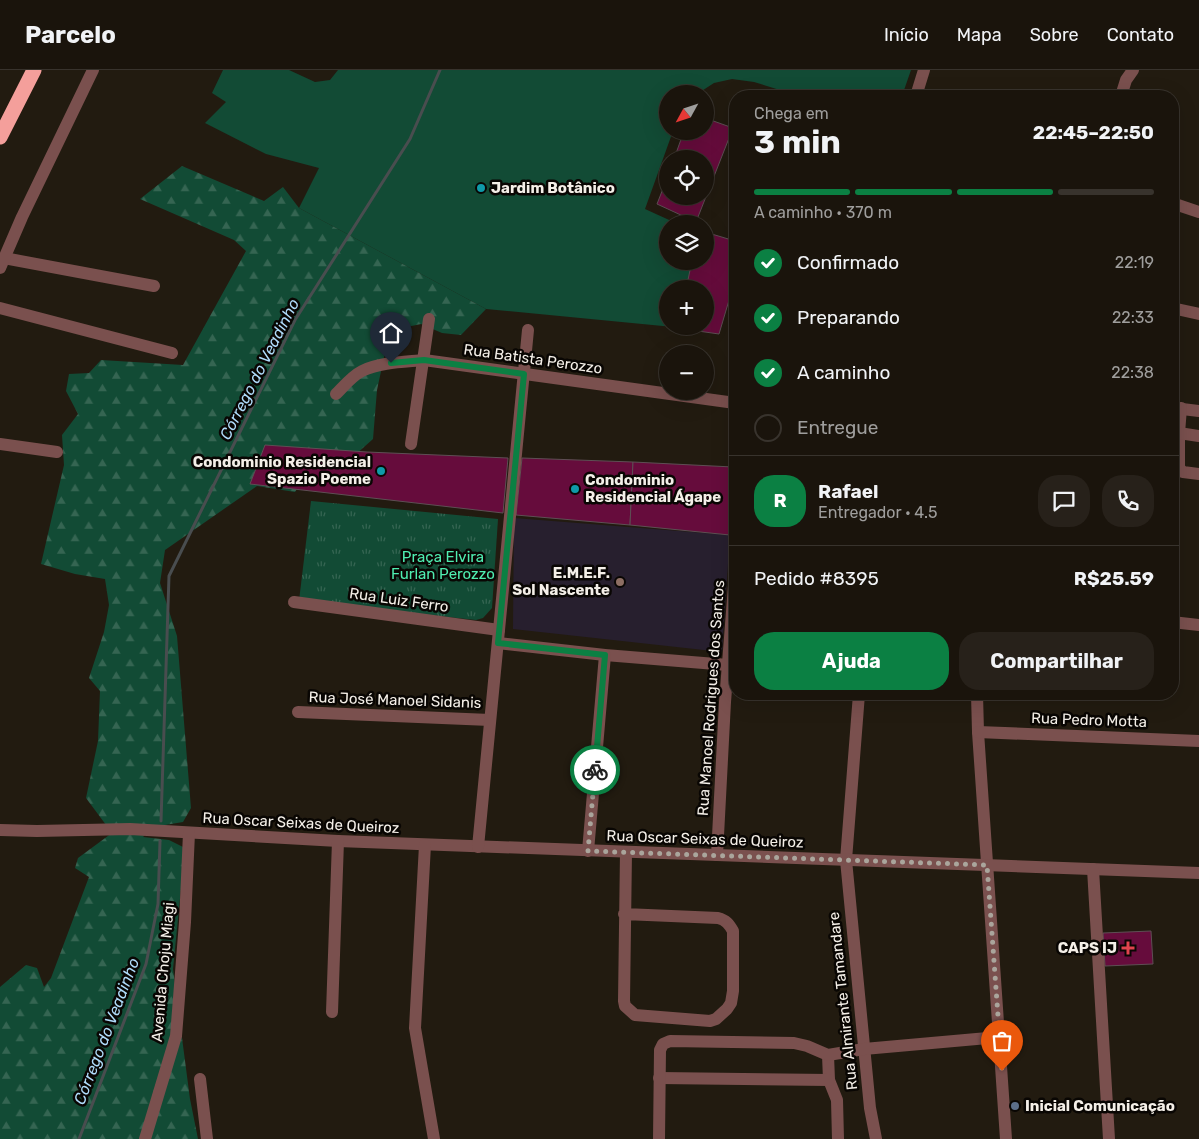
<!DOCTYPE html>
<html lang="pt">
<meta charset="utf-8">
<style>
:root{--surface:#1a140c;--page:#27211a;--text:#f1f3f6;--muted:#9f9e9d;--line:#38332d;--accent:#0b8043}
body{margin:0;font-family:Rubik,sans-serif;background:var(--page);color:var(--text);height:100vh;display:flex;flex-direction:column;font-size:19px;white-space:nowrap}
*{box-sizing:border-box;margin:0}
p{font-size:16px;color:var(--muted)}
.icon{flex:none;width:28px;height:28px;fill:none;stroke:currentColor;stroke-width:2;stroke-linecap:round;stroke-linejoin:round}
.map{position:relative;flex:1;overflow:hidden}
.drawer{position:absolute;left:729px;top:20px;width:450px;height:610px;display:flex;flex-direction:column;background:var(--surface);border-radius:20px;box-shadow:0 5px 20px #0002,0 0 0 1px var(--line)}
.drawer>*{flex:none}
.needle{width:32px;rotate:230deg}
.controls{position:absolute;left:659px;top:15px;display:grid;gap:10px}
.controls a{display:grid;place-items:center;width:55px;height:55px;border-radius:50%;background:var(--surface);box-shadow:0 5px 20px #0002,0 0 0 1px var(--line);font-size:25px}
.pin{position:absolute;display:grid;place-items:center;width:42px;height:42px;color:#fff;margin:-51px -21px;border-radius:50% 50% 50% 0;rotate:-45deg;box-shadow:0 0 5px #0007}
.pin .icon{rotate:45deg}
.courier{position:absolute;display:grid;place-items:center;width:50px;height:50px;margin:-25px;border:4px solid #0b8043;border-radius:50%;background:#fff;color:#222;box-shadow:0 1px 6px #0007}
.headline em{font-style:normal;font-weight:700}
.headline div{display:flex;flex-direction:column-reverse}
.headline{display:flex;align-items:center;justify-content:space-between;height:85px;padding:0 25px}
h1{font-size:32px;font-weight:700;line-height:38px}
.bar{display:grid;grid-template-columns:repeat(4,1fr);gap:8px 5px;align-content:center;height:60px;padding:0 25px}
.bar i{height:6px;border-radius:4px;background:var(--line)}
.bar .active{background:var(--accent)}
.bar p{grid-column:span 4}
.line{display:flex;align-items:center;gap:12px;padding:0 25px;border-top:1px solid var(--line)}
.line div{flex:1}
.round{display:grid;place-items:center;flex:none;width:52px;height:52px;border-radius:20px;background:var(--page)}
ol{padding:0 25px;list-style:none}
li{display:flex;align-items:center;gap:15px;height:55px}
li p{margin-inline-start:auto}
li .icon{padding:5px;border-radius:50%;background:var(--accent);color:#fff;stroke-width:4}
li:last-child{color:var(--muted)}
li i{width:28px;height:28px;border:2px solid var(--line);border-radius:50%}
.action{display:flex;gap:10px;margin-top:auto;padding:10px 25px}
.action a{flex:1;height:58px;border-radius:20px;background:var(--accent);color:#fff;font-size:20px;font-weight:700;line-height:58px;text-align:center}
.action a+a{background:var(--page);color:var(--text)}
header{display:flex;align-items:center;gap:30px;box-sizing:border-box;height:70px;padding:0 25px;background:var(--surface);border-bottom:1px solid var(--line)}
header strong{font-size:24px}
nav{display:flex;gap:28px;margin-inline-start:auto;font-size:18px}
.map>svg:first-child{display:block}
</style>
<header>
<strong>Parcelo</strong>
<nav><a>Início</a><a>Mapa</a><a>Sobre</a><a>Contato</a></nav>
</header>
<div class="map">
<svg width="1199" height="1069" viewBox="0 0 1199 1069">
<defs>
<pattern id="forest-firs" width="22" height="20" patternUnits="userSpaceOnUse" patternTransform="scale(1.25)"><rect width="22" height="20" fill="#124b35"/><path d="M5 1l3.5 6h-7zM16 11l3.5 6h-7z" fill="#356552"/></pattern>
<pattern id="park-tufts" width="24" height="20" patternUnits="userSpaceOnUse" patternTransform="scale(1.25)"><rect width="24" height="20" fill="#124b35"/><path d="M3 7l-1-3M5 7V3M7 7l1-3M15 17l-1-3M17 17v-4M19 17l1-3" fill="none" stroke="#356552"/></pattern>
</defs>
<rect width="100%" height="100%" fill="#221b10"/>
<polygon fill="#271f2e" points="514,448 730,465 722,582 513,559"/>
<polygon fill="#124b35" points="223,0 289,0 315,12 330,10 338,0 911,0 902,26 799,26 754,12 732,9 714,13 697,24 668,24 668,61 673,61 645,139 678,154 668,154 668,191 705,191 705,219 668,219 668,256 704,256 704,260 486,239 299,138 319,98 266,84 205,53 226,32 212,23"/>
<polygon fill="url(#forest-firs)" points="182,96 264,131 283,117 299,138 486,239 461,265 442,263 421,254 397,259 386,278 377,320 373,369 346,393 308,401 295,422 257,416 165,480 160,513 177,566 191,738 183,752 153,757 143,767 169,770 185,778 173,899 190,1029 198,1069 0,1069 0,917 26,895 37,898 44,917 51,908 89,807 75,798 78,788 112,763 86,728 98,671 100,621 89,608 104,562 109,535 105,509 75,504 41,494 64,395 62,365 78,344 66,321 69,304 89,303 101,290 183,295 246,181 234,170 140,129"/>
<polygon fill="url(#park-tufts)" points="311,431 498,449 492,538 483,548 476,550 299,531"/>
<g fill="none" stroke-linecap="round" stroke-linejoin="round">
<g stroke="#494d4f" stroke-width="3">
<polyline points="161,751 169,506 295,250 410,69 440,0"/>
<polyline points="79,1069 146,894 158,834 160,771"/>
</g>
</g>
<g fill="#660c3c" stroke="#5e4f54">
<polygon points="705,48 733,58 696,152 657,134 668,106 668,126 705,126 705,89 674,89 684,61 705,61"/>
<polygon points="705,162 735,171 735,210 719,264 677,258 678,256 705,256 705,219 686,219 692,191 705,191"/>
<polygon points="265,375 367,382 508,388 503,443 250,414"/>
<polygon points="522,388 633,392 630,455 516,445"/>
<polygon points="633,392 733,397 730,465 630,455"/>
<polygon points="1151,861 1153,894 1105,896 1103,863"/>
</g>
<g fill="none" stroke-linecap="round" stroke-linejoin="round">
<g stroke="#7a504e" stroke-width="12">
<polyline points="916,26 924,0"/>
<polyline points="1121,26 1126,10 1133,0"/>
<polyline points="1172,133 1199,142"/>
<polyline points="4,188 154,216"/>
<polyline points="0,198 22,147 93,0"/>
<polyline points="0,238 172,283"/>
<polyline points="1172,238 1199,244"/>
<path d="M336,324C344,316 352,306 362,301C381,292 404,292 424,290L735,333"/>
<polyline points="1174,338 1199,341"/>
<polyline points="1181,338 1179,363 1179,398 1183,402 1199,404"/>
<polyline points="1179,363 1199,366"/>
<polyline points="0,374 57,382"/>
<polyline points="411,374 429,249"/>
<polyline points="294,532 499,560"/>
<polyline points="1172,552 1199,555"/>
<polyline points="498,573 605,585 728,595"/>
<polyline points="859,624 846,790 870,1038 876,1069"/>
<polyline points="977,624 978,662 1006,1069"/>
<polyline points="298,642 490,650"/>
<polyline points="978,662 1199,671"/>
<polyline points="0,760 37,761 130,759 338,771 1199,803"/>
<polyline points="425,775 415,958 434,1069"/>
<polyline points="478,777 528,260"/>
<polyline points="588,781 605,585"/>
<polyline points="717,785 725,632 735,503"/>
<polyline points="1093,799 1109,1069"/>
<path d="M624,844L718,848C726,850 729,854 733,861V921L731,933L727,939L716,949L710,951L635,945L625,936L624,931L626,782"/>
<polyline points="332,942 338,771"/>
<polyline points="828,985 829,1010 837,1030 838,1069"/>
<polyline points="659,1008 829,1010"/>
<polyline points="200,1009 207,1069"/>
<polyline points="145,1069 176,966 185,852 189,763"/>
<polyline points="659,1069 660,980 663,974 670,971 794,973 807,976 828,985 864,979 999,967"/>
</g>
<polyline stroke="#f49f9b" stroke-width="15" points="0,67 34,0"/>
</g>
<g fill="none" stroke-linecap="round" stroke-linejoin="round">
<polyline stroke="#aaa59c" stroke-width="5" stroke-dasharray="0 9" points="595,700 588,781 987,795 1002,1001"/>
<polyline stroke="#0b8043" stroke-width="6" points="391,293 424,290 524,304 498,573 605,585 595,700"/>
</g>
<g fill="#0f9aa8" stroke="#090603" stroke-width="2">
<circle cx="481" cy="118" r="5"/>
<circle cx="381" cy="401" r="5"/>
<circle cx="575" cy="419" r="5"/>
</g>
<circle fill="#8d6e63" stroke="#090603" stroke-width="2" cx="620" cy="512" r="5"/>
<path fill="#e0444e" stroke="#090603" stroke-width="2" d="M1125.5 870.5h5v5h5v5h-5v5h-5v-5h-5v-5h5z"/>
<circle fill="#5c6f8a" stroke="#090603" stroke-width="2" cx="1015" cy="1036" r="5"/>
<g text-anchor="middle" stroke-width="5" stroke-linejoin="round" paint-order="stroke">
<g font-size="15" font-weight="bold" fill="#f4efe8" stroke="#090603" text-anchor="start">
<text x="491" y="123">Jardim Botânico</text>
<text x="371" y="397" text-anchor="end">Condominio Residencial<tspan x="371" dy="17">Spazio Poeme</tspan></text>
<text x="585" y="415">Condominio<tspan x="585" dy="17">Residencial Ágape</tspan></text>
<text x="610" y="508" text-anchor="end">E.M.E.F.<tspan x="610" dy="17">Sol Nascente</tspan></text>
<text x="1117" y="883" text-anchor="end">CAPS IJ</text>
<text x="1025" y="1041">Inicial Comunicação</text>
</g>
<g font-size="15" fill="#f4efe8" stroke="#090603">
<text transform="translate(533 289) rotate(8)" y="5">Rua Batista Perozzo</text>
<text transform="translate(399 530) rotate(8)" y="5">Rua Luiz Ferro</text>
<text transform="translate(711 628) rotate(-86)" y="5">Rua Manoel Rodrigues dos Santos</text>
<text transform="translate(395 630) rotate(2)" y="5">Rua José Manoel Sidanis</text>
<text transform="translate(1089 650) rotate(2)" y="5">Rua Pedro Motta</text>
<text transform="translate(301 753) rotate(3)" y="5">Rua Oscar Seixas de Queiroz</text>
<text transform="translate(705 769) rotate(2)" y="5">Rua Oscar Seixas de Queiroz</text>
<text transform="translate(163 902) rotate(-85)" y="5">Avenida Choju Miagi</text>
<text transform="translate(843 931) rotate(-96)" y="5">Rua Almirante Tamandare</text>
</g>
<g font-size="15" fill="#4fedb0" stroke="#090603">
<text x="443" y="492">Praça Elvira<tspan x="443" dy="17">Furlan Perozzo</tspan></text>
</g>
<g font-size="16" font-style="italic" fill="#afdbfa" stroke="#090603">
<text transform="translate(259 299) rotate(-63)" y="6">Córrego do Veadinho</text>
<text transform="translate(106 961) rotate(-69)" y="6">Córrego do Veadinho</text>
</g>
</g>
</svg>
<div class="controls">
<a><svg class="needle" viewBox="-14 -14 28 28"><path d="M0-13l5 13h-10z" fill="#e53935"/><path d="M0 13l5-13h-10z" fill="#9f9e9d"/></svg></a>
<a><svg class="icon" aria-label="locate" viewBox="0 0 24 24"><circle cx="12" cy="12" r="6"/><path d="M12 2v4M12 18v4M2 12h4M18 12h4"/></svg></a>
<a><svg class="icon" aria-label="layers" viewBox="0 0 24 24"><path d="M12 4l9 5-9 5-9-5zM3 14l9 5 9-5"/></svg></a>
<a>+</a>
<a>−</a>
</div>
<div class="pin" style="left:1002px;top:1001px;background:#ea580c"><svg class="icon" aria-label="bag" viewBox="0 0 24 24"><path d="M5 8h14l-1 12H6zM9 8a3 3 0 0 1 6 0"/></svg></div>
<div class="pin" style="left:391px;top:293px;background:#1f2937"><svg class="icon" aria-label="home" viewBox="0 0 24 24"><path d="M3 11l9-7 9 7M6 9v11h12V9"/></svg></div>
<div class="courier" style="left:595px;top:700px"><svg class="icon" aria-label="bike" viewBox="0 0 24 24"><circle cx="6" cy="16" r="4"/><circle cx="18" cy="16" r="4"/><path d="M6 16l4-8h5l3 8M10 8l3 8H6M13 5h3"/></svg></div>
<section class="drawer">
<div class="headline"><div><h1>3 min</h1><p>Chega em</p></div><em>22:45–22:50</em></div>
<div class="bar"><i class="active"></i><i class="active"></i><i class="active"></i><i></i><p>A caminho · 370 m</p></div>
<ol>
<li><svg class="icon" aria-label="check" viewBox="0 0 24 24"><path d="M5 12l5 5 9-10"/></svg>Confirmado<p>22:19</p></li>
<li><svg class="icon" aria-label="check" viewBox="0 0 24 24"><path d="M5 12l5 5 9-10"/></svg>Preparando<p>22:33</p></li>
<li><svg class="icon" aria-label="check" viewBox="0 0 24 24"><path d="M5 12l5 5 9-10"/></svg>A caminho<p>22:38</p></li>
<li><i></i>Entregue</li>
</ol>
<div class="line" style="height:90px"><b class="round" style="background:var(--accent);color:#fff">R</b><div><b>Rafael</b><p>Entregador · 4.5</p></div><a class="round"><svg class="icon" aria-label="chat" viewBox="0 0 24 24"><path d="M4 5h16v11H9l-5 4z"/></svg></a><a class="round"><svg class="icon" aria-label="phone" viewBox="0 0 24 24"><path d="M5 4h4l2 5-3 2q2 4 5 5l2-3 5 2v4C11 20 4 13 5 4z"/></svg></a></div>
<div class="line" style="height:65px"><div>Pedido #8395</div><b>R$25.59</b></div>
<div class="action"><a>Ajuda</a><a>Compartilhar</a></div>
</section>
</div>
